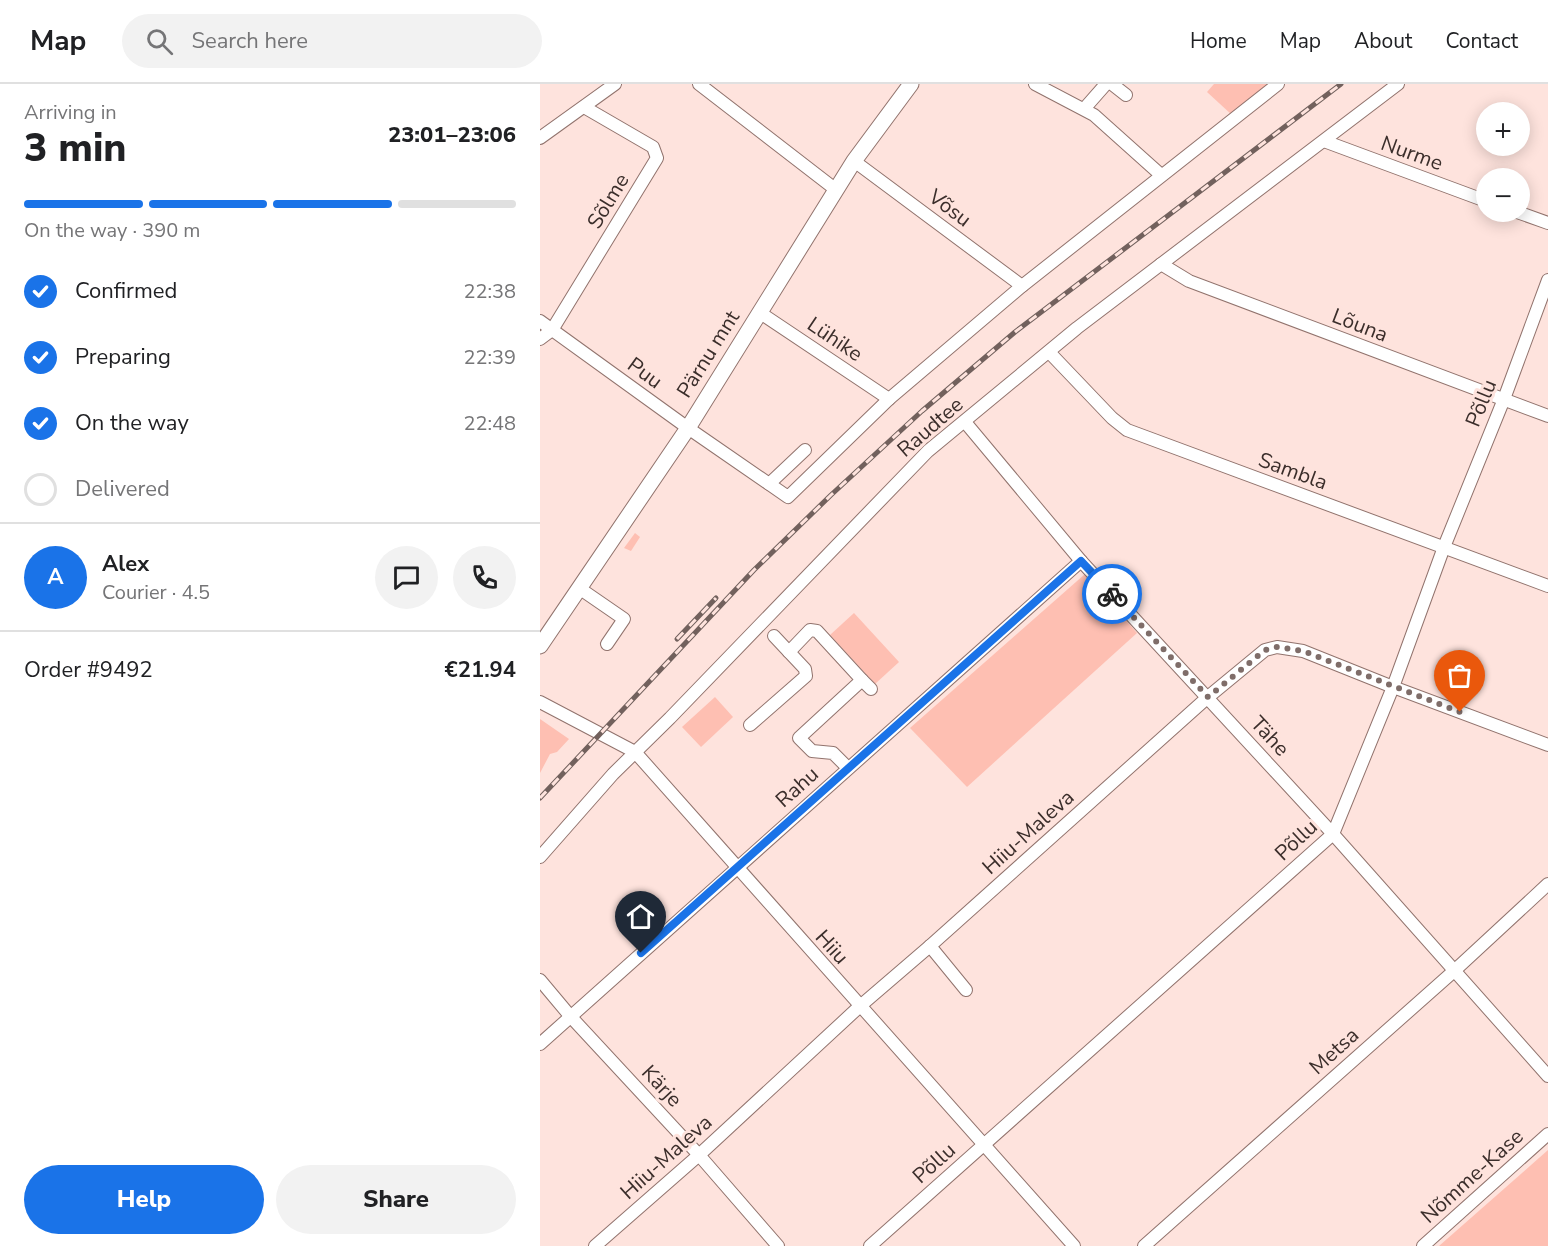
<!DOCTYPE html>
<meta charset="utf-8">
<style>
:root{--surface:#fff;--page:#f2f2f2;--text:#202124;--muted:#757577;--line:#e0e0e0;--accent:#1a73e8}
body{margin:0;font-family:"Nunito Sans",sans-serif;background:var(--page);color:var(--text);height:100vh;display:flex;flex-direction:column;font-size:22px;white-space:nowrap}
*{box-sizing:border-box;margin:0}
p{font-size:20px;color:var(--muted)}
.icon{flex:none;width:33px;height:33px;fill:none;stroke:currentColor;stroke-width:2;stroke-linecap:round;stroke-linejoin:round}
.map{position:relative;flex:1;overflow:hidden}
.details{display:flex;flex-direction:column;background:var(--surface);width:540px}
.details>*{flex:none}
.tools{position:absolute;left:936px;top:18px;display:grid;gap:12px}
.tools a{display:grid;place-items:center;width:54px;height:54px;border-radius:50%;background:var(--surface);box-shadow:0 3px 15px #0003;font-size:30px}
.pin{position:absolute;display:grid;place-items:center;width:51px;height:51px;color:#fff;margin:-62px -26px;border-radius:50% 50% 50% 0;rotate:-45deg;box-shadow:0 0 6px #0007}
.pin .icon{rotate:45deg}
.courier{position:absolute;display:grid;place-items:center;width:60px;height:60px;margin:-30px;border:4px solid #1a73e8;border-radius:50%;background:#fff;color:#222;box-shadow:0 2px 8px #0007}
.head em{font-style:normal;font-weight:800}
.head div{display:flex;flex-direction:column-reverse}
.head{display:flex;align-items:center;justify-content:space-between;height:102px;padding:0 24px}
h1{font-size:39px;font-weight:800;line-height:45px}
.bar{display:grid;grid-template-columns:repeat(4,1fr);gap:9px 6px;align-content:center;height:72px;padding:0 24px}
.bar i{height:8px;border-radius:4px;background:var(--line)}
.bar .on{background:var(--accent)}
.bar p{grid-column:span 4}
.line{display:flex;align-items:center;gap:15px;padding:0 24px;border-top:2px solid var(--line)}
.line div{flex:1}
.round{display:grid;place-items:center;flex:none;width:63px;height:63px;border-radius:32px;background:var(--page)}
ol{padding:0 24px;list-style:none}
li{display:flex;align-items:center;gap:18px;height:66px}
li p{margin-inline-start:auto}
li .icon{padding:6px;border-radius:50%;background:var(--accent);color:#fff;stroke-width:4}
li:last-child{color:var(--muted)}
li i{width:33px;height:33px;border:3px solid var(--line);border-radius:50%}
.action{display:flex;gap:12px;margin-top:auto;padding:12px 24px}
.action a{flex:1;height:69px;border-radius:36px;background:var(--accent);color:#fff;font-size:24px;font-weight:800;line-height:69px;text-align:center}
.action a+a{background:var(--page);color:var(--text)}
header{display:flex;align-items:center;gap:36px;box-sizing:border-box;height:84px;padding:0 30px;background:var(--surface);border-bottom:2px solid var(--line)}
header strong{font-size:28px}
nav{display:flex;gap:33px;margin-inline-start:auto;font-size:21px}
.search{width:420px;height:54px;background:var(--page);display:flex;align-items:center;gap:15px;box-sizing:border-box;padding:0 21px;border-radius:33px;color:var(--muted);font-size:22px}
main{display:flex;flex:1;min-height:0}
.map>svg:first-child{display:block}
</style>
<header>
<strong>Map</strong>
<div class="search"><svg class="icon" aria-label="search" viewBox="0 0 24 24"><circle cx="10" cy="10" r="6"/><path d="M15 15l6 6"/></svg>Search here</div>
<nav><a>Home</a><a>Map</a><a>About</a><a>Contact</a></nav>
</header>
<main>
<section class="details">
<div class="head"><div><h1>3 min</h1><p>Arriving in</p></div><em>23:01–23:06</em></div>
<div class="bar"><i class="on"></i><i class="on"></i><i class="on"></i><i></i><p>On the way · 390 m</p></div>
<ol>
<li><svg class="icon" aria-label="check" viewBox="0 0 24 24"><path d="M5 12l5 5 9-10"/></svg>Confirmed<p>22:38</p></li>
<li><svg class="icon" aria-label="check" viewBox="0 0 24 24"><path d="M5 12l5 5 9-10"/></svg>Preparing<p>22:39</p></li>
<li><svg class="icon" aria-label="check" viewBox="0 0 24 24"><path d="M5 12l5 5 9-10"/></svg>On the way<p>22:48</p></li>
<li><i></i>Delivered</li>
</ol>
<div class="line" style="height:108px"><b class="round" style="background:var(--accent);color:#fff">A</b><div><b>Alex</b><p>Courier · 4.5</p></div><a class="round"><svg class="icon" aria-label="chat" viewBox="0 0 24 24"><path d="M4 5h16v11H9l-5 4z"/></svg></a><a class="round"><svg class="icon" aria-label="phone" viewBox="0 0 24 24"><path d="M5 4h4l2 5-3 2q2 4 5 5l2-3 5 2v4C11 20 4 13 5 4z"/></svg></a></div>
<div class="line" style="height:78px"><div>Order #9492</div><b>€21.94</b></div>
<div class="action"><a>Help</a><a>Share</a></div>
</section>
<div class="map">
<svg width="1008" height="1162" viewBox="0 0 1008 1162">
<rect width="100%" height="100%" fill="#fee3dd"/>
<g fill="#febfb2">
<polygon points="674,0 731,0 692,31 667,8"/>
<polygon points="95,449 100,453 91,467 84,464"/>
<polygon points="545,490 597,549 427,703 370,644"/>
<polygon points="314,529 359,578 335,600 290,551"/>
<polygon points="175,613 193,633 161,663 142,643"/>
<polygon points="0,635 29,655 17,668 10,670 0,689"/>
<polygon points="1008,1066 1008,1162 899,1162"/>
</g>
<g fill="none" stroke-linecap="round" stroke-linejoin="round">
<defs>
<g id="minor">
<polyline points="159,0 295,105"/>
<polyline points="495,0 554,31 621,91"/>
<polyline points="572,0 586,11"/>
<polyline points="544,25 566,0"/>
<polyline points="0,54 75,0"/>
<polyline points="784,57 946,117"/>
<polyline points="314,77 482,202"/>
<polyline points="977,128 1008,139"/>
<polyline points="621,180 649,197 1008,332"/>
<polyline points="219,228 349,315"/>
<polyline points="0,237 148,344 248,413 349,315 482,202 738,0"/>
<polyline points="0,255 12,246 117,74 113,63 44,23"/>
<polyline points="509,268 572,334 587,346 1008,502"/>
<polyline points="425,338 541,477 793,750 1008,992"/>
<polyline points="229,400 265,366"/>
<polyline points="39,504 84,535 67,560"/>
<polyline points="234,552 249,568"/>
<polyline points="0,618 95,668 534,1162"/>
<polyline points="210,641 266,592 265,585 249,568 270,546 277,547 322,596"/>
<polyline points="308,684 293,669 272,667 259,654 322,596 331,605"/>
<polyline points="0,773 73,690 130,634 388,367 537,244 858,0"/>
<polyline points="390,862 426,906"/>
<polyline points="0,896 31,933 159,1071 238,1162"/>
<polyline points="0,960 541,477"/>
<polyline points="55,1162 159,1071 319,923 390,862 668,613 725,566 737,563 763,567 853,603 1008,661"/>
<polyline points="330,1162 793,750 853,603 904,463 964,315 1008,196"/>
<polyline points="604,1162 914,887 1008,800"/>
<polyline points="883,1162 1008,1050"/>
</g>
<polyline id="major" points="0,562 148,344 314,77 371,0"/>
</defs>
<use href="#minor" stroke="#91736d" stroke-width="14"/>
<use href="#major" stroke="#91736d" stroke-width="17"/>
<use href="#minor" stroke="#fff" stroke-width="12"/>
<use href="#major" stroke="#fff" stroke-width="15"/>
<defs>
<g id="rail">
<polyline points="137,555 176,514"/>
<polyline points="0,714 214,486 291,411 382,327 475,248 801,0"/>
</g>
</defs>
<use href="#rail" stroke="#72615d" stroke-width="5"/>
<use href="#rail" stroke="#fee3dd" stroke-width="3" stroke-dasharray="9" stroke-linecap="butt"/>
</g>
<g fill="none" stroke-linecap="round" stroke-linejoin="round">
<polyline stroke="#7f6d69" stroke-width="6" stroke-dasharray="0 10.8" points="572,510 668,613 725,566 737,563 763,567 920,628"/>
<polyline stroke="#1a73e8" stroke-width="8" points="101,869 541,477 572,510"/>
</g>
<g text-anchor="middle" stroke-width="6" stroke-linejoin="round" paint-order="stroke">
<g font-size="21" fill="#3b2e2b" stroke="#fee3dd">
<text transform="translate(872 69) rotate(20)" y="7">Nurme</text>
<text transform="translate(68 117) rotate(-59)" y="7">Sõlme</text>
<text transform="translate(410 124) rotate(37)" y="7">Võsu</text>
<text transform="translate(820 241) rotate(21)" y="7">Lõuna</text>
<text transform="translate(295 255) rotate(34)" y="7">Lühike</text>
<text transform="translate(168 270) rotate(-58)" y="7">Pärnu mnt</text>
<text transform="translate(105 289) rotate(36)" y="7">Puu</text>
<text transform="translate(941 319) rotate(-68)" y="7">Põllu</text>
<text transform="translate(390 343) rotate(-41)" y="7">Raudtee</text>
<text transform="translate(753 387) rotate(20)" y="7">Sambla</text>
<text transform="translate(730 652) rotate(47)" y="7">Tähe</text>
<text transform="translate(257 703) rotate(-42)" y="7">Rahu</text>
<text transform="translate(488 748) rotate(-42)" y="7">Hiiu-Maleva</text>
<text transform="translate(756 756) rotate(-43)" y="7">Põllu</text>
<text transform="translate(292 863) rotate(48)" y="7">Hiiu</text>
<text transform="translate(794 967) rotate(-42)" y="7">Metsa</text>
<text transform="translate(122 1002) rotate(47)" y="7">Kärje</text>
<text transform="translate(126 1073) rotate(-42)" y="7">Hiiu-Maleva</text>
<text transform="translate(394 1079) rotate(-42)" y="7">Põllu</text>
<text transform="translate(932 1092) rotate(-42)" y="7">Nõmme-Kase</text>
</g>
</g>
</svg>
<div class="tools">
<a>+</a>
<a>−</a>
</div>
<div class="pin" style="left:920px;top:628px;background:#ea580c"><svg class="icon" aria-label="bag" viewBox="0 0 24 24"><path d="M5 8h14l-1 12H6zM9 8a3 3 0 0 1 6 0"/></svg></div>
<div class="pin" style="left:101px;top:869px;background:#1f2937"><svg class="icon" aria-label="home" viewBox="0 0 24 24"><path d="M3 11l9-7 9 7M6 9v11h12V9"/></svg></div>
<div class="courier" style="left:572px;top:510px"><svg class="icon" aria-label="bike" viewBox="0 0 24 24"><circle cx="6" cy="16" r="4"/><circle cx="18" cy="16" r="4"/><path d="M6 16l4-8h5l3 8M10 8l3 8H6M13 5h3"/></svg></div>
</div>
</main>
